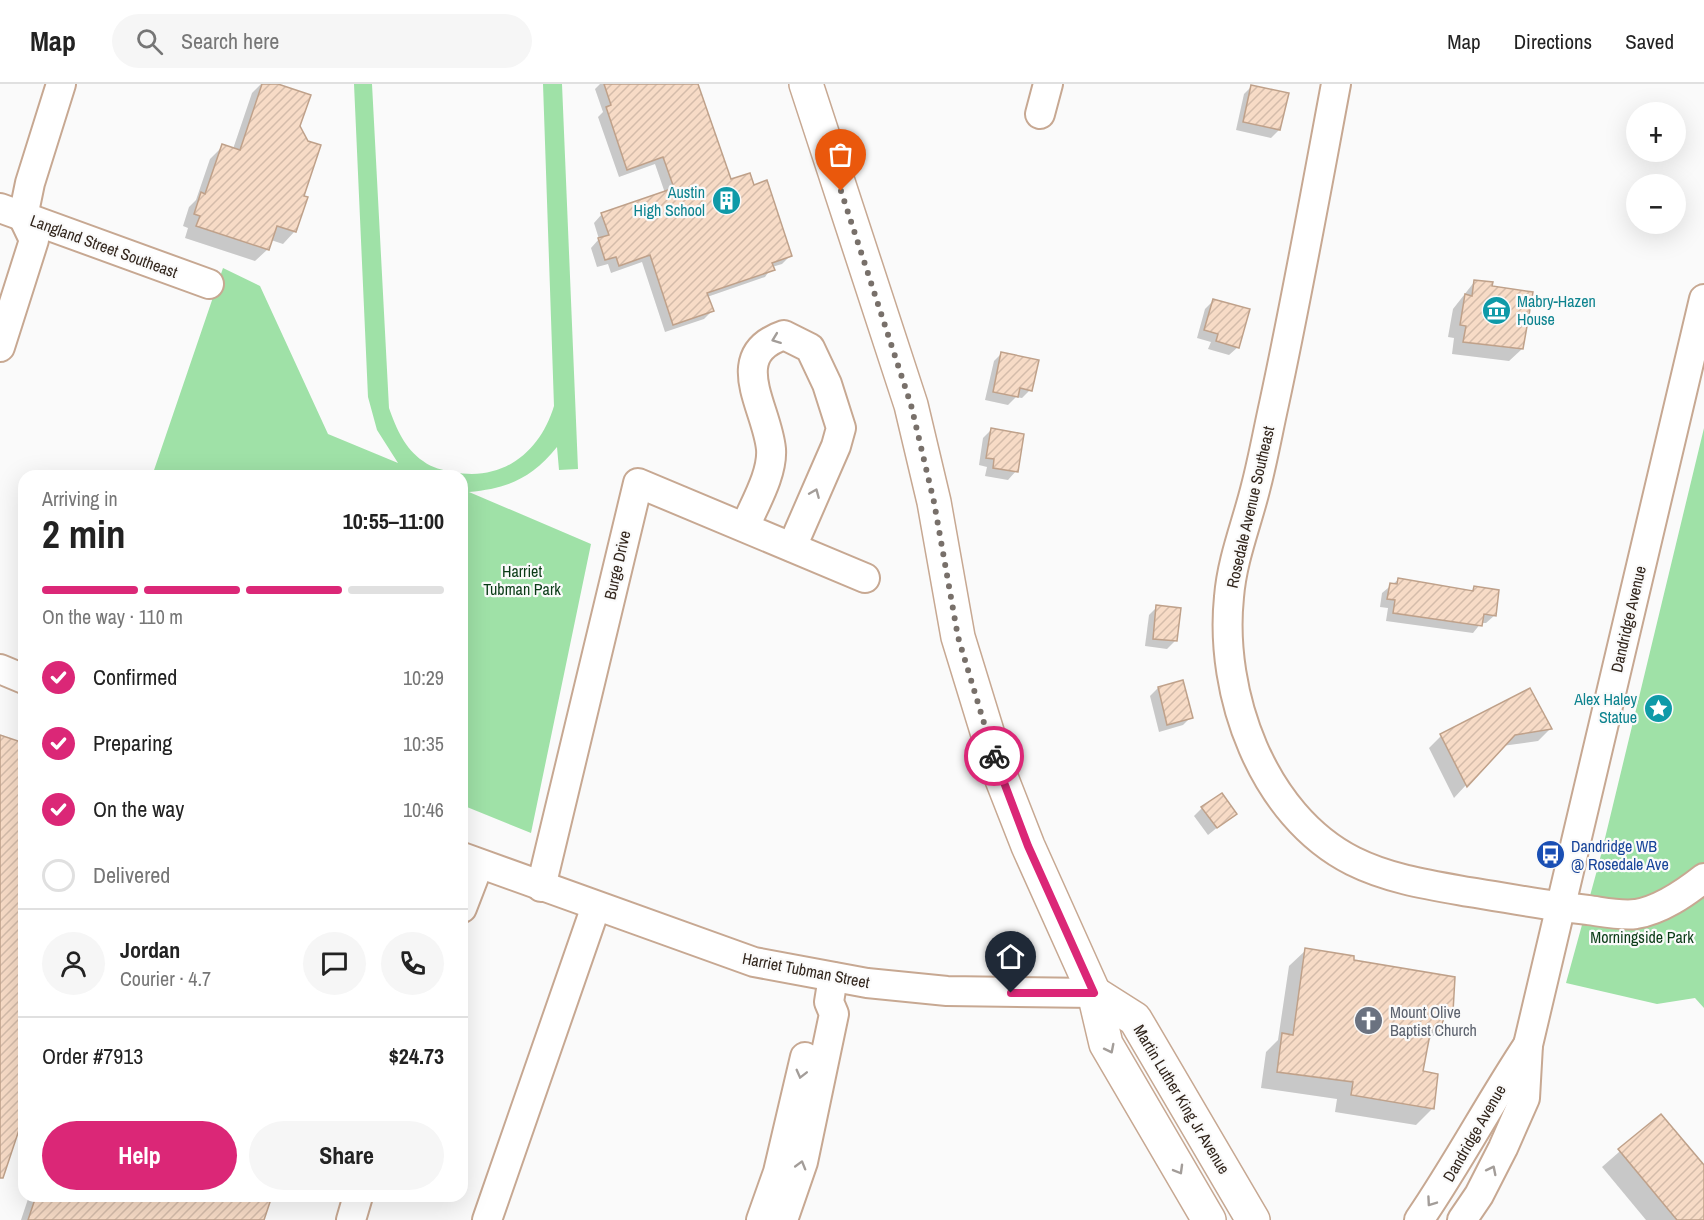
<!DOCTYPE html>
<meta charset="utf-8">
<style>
:root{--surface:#fff;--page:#f6f6f6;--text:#222;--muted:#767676;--line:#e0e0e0;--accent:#db2777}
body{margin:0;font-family:"Archivo Narrow",sans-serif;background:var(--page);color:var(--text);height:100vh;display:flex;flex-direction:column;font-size:22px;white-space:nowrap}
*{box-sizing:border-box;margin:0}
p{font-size:20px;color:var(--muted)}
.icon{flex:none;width:33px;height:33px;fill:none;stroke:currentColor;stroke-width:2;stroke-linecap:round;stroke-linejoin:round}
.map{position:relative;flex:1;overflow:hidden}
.drawer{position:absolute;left:18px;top:386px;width:450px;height:732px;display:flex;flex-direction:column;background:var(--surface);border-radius:18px;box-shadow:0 6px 24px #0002}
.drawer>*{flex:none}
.fabs{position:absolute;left:1626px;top:18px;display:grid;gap:12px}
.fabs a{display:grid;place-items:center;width:60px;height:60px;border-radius:50%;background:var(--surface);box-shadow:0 6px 24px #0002;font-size:30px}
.pin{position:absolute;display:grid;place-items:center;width:51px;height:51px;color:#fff;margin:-62px -26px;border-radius:50% 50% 50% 0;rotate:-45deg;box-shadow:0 0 6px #0007}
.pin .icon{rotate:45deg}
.courier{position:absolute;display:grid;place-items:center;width:60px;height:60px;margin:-30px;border:4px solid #db2777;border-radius:50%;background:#fff;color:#222;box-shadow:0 2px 8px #0007}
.headline em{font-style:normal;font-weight:700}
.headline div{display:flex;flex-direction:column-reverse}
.headline{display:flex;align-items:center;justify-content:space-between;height:102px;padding:0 24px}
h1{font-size:39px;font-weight:700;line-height:45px}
.bar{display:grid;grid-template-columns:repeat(4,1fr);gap:9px 6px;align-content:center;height:72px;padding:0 24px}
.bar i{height:8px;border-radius:4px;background:var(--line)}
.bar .on{background:var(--accent)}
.bar p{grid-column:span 4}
.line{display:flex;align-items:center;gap:15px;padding:0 24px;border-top:2px solid var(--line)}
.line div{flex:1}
.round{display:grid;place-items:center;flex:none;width:63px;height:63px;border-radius:32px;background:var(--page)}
ol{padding:0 24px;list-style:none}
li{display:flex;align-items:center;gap:18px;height:66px}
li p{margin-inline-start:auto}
li .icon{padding:6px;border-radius:50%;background:var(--accent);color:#fff;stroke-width:4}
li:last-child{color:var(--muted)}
li i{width:33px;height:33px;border:3px solid var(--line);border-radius:50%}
.primary-button{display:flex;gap:12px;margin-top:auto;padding:12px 24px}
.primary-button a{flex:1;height:69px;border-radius:36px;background:var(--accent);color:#fff;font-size:24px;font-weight:700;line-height:69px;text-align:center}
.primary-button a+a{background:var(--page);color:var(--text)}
header{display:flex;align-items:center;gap:36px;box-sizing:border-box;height:84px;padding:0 30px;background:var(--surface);border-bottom:2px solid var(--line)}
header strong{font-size:28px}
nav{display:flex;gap:33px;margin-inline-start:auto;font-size:21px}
.search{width:420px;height:54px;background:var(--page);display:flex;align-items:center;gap:15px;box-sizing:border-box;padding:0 21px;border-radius:33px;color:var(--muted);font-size:22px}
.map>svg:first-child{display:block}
</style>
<header>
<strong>Map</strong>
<div class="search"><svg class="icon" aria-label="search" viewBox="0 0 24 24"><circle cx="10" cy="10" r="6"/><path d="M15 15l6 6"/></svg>Search here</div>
<nav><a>Map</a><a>Directions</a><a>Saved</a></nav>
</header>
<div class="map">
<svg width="1704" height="1136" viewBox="0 0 1704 1136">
<defs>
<pattern id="building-hatch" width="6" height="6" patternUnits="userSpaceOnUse" patternTransform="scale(1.5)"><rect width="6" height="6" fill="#f7dbc6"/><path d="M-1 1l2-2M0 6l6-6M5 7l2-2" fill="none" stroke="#d4bcaa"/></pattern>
</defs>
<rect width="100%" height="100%" fill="#fafafa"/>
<g fill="#9fe1a7">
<path d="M354,0H372L389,324C396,344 405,365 423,377C432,384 443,386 453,388C503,398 540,368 554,322L543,0H562L578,385L559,386L557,363C531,395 508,404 469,408L591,460L531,749L462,721V392H152L223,184L260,202L328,350L398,379L377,346L368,313Z"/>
<polygon points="1704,344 1704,924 1695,914 1657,920 1566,899 1599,779"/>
</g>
<g fill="#0003">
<polygon points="261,0 273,0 299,42 302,113 295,147 283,160 271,156 268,165 255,177 185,154 188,144 183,142 189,123 196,116 210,75 223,62 233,65 252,9"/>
<polygon points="600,0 697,0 730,97 753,103 790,172 782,180 772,183 765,193 707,213 712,227 704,235 665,248 642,178 611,189 608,180 597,183 591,164 599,155 594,139 602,130 665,109 655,80 619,93 598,33 603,28 595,5"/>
<polygon points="1252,2 1279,46 1271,54 1236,46 1244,10"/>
<polygon points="1475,197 1491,203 1522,265 1509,277 1452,270 1454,254 1448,253 1453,225"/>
<polygon points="1213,217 1238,263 1229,271 1208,265 1211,258 1197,254 1205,225"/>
<polygon points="1002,269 1030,306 1022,314 1016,313 1008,321 985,316 994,277"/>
<polygon points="991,346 1016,387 1008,396 985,392 987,383 979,381 983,354"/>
<polygon points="1399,495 1471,508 1474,504 1495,531 1486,539 1481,539 1473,549 1386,537 1388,524 1380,523 1382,509"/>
<polygon points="1157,523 1175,557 1167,565 1145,562 1149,531"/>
<polygon points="1158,604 1191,633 1183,641 1159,648 1150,612"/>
<polygon points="1550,645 1538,657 1502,662 1454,714 1429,664 1441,652"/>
<polygon points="1202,724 1235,729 1208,751 1194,732"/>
<polygon points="1306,866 1353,878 1451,927 1441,937 1439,946 1427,958 1421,989 1433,1024 1416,1041 1335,1028 1337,1015 1261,1004 1266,968 1278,956 1289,882"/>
<polygon points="1660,1032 1704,1084 1704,1136 1646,1136 1602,1083"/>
<polygon points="29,1112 270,1112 262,1136 21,1136"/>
</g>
<g fill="url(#building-hatch)" stroke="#bfa18a" stroke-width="1.5">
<polygon points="262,0 278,0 311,11 300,42 308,57 321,61 304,112 308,113 296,148 277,142 269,166 196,142 200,132 194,130 201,108 205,110 222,60 240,66"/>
<polygon points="604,0 698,0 731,95 750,89 754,101 767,96 792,172 772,179 775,186 707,209 714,227 673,241 650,171 619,182 616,173 605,176 598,154 609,151 601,129 674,104 663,73 627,86 606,23 611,21"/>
<polygon points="1251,1 1289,9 1280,46 1243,38"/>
<polygon points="1474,196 1493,198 1492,202 1533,208 1523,265 1463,258 1466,242 1460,241 1465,210 1472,212"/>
<polygon points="1213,215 1250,225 1239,264 1216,257 1218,250 1204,246"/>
<polygon points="1001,268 1039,276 1032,307 1020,304 1018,313 993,308"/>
<polygon points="991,344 1024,350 1018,388 993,384 994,375 986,374"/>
<polygon points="1398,494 1473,507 1474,502 1499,506 1496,532 1484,530 1482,542 1393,529 1395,516 1387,515 1390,499 1397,500"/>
<polygon points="1156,521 1181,524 1177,557 1153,555"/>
<polygon points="1183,596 1193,634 1167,641 1158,603"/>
<polygon points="1530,604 1552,645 1515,651 1467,703 1440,650"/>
<polygon points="0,651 24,659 24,1031 3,1094 0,1094"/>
<polygon points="1222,709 1237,730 1217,744 1201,723"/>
<polygon points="1305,864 1354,872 1354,876 1455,893 1453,928 1445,926 1441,947 1431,945 1423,987 1438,990 1434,1025 1351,1011 1353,998 1277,988 1282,949 1293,951"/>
<polygon points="1661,1030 1704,1081 1704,1136 1677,1136 1618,1065"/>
<polygon points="36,1112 272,1112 264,1136 28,1136"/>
</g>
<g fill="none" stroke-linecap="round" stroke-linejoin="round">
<defs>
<g id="minor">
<path d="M1336,0C1316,107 1297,213 1274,320C1268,347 1263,375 1256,402C1247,439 1232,475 1229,513C1219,609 1262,731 1353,777C1389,795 1429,801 1469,808C1508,814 1548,822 1588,826C1603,828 1620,832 1636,830C1661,826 1685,809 1704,794"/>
<polyline points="1040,30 1048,0"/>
<polyline points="0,124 209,200"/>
<polyline points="0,263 34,156 23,133 30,99 61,0"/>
<path d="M745,443C754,421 773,390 771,365C767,323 725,271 784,251L810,264L827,300L841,344L836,362L792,463"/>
<polyline points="0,585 24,595"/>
<polyline points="462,773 754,878 867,899 947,907 1094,909"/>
<polyline points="541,803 638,399 865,494"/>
<polyline points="462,824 479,780"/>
<polyline points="351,1136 358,1112"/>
<polyline points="487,1136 596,822"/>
<polyline points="761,1136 778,1088 805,973"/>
<polyline points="783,1136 803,1078 834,930 829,918 833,893"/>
<path d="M1419,1136C1458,1079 1490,1018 1528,961"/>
<polyline points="1462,1136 1479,1111 1503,1064 1525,1014 1528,961 1704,215"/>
</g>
<g id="major">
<polyline points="806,0 911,321 934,418 958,553 1001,693 1028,762 1094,909 1106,960 1209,1136"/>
<polyline points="1094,909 1135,935 1253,1136"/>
</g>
</defs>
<use href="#minor" stroke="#c7a892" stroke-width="32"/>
<use href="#major" stroke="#c7a892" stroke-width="36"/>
<use href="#minor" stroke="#fff" stroke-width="28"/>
<use href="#major" stroke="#fff" stroke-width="33"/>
</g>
<defs><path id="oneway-chevron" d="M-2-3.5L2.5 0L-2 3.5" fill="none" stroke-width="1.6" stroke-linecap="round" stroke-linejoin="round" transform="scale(1.5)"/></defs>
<g stroke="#a39d99">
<use href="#oneway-chevron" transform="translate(776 255) rotate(159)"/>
<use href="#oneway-chevron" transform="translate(815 409) rotate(-67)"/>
<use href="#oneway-chevron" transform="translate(1110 965) rotate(63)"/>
<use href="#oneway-chevron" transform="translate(801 990) rotate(104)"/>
<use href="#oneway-chevron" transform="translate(801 1081) rotate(-74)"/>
<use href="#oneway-chevron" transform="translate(1179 1086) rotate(60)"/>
<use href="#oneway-chevron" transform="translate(1492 1086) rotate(-63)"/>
<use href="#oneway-chevron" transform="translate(1431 1118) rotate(125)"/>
</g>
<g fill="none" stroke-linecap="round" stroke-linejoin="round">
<polyline stroke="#78706a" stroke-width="6" stroke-dasharray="0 10.8" points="841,107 911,321 934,418 958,553 994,672"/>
<polyline stroke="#db2777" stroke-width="8" points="994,672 1028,762 1094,909 1011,909"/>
</g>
<defs>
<symbol id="building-disc" viewBox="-11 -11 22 22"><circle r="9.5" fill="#0f9aa8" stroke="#fafafa"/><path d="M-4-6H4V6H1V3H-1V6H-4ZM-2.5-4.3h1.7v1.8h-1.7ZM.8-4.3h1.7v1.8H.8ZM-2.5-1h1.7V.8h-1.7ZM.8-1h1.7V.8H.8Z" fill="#fff"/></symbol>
<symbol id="museum-disc" viewBox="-11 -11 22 22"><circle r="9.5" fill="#0f9aa8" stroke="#fafafa"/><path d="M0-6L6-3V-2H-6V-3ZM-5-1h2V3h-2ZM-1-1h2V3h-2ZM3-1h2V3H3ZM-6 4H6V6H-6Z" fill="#fff"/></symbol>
<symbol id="sight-disc" viewBox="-11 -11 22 22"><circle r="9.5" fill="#0f9aa8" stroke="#fafafa"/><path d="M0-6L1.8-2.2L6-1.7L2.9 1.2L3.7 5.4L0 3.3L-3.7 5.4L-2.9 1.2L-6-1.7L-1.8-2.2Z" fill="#fff"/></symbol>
<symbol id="bus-disc" viewBox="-11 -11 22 22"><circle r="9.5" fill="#1a4fb4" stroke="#fafafa"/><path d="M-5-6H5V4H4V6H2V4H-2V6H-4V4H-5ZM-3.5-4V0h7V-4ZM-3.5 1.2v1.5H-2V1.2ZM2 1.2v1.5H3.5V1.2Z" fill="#fff"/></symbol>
<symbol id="church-disc" viewBox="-11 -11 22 22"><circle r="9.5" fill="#6b7280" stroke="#fafafa"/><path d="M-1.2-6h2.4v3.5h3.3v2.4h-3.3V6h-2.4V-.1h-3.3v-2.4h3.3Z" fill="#fff"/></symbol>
</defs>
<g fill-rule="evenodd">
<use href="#building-disc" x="710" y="100" width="33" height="33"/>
<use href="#museum-disc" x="1480" y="210" width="33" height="33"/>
<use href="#sight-disc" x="1642" y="608" width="33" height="33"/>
<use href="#bus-disc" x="1534" y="754" width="33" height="33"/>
<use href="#church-disc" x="1352" y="920" width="33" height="33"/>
</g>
<g text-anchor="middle" stroke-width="4.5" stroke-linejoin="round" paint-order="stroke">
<g font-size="16" fill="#0d838f" stroke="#fafafa" text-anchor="end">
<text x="705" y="114">Austin<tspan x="705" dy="18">High School</tspan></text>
<text x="1517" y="223" text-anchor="start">Mabry-Hazen<tspan x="1517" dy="18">House</tspan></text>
<text x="1637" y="621">Alex Haley<tspan x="1637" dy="18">Statue</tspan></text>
</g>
<g font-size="16" fill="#32261d" stroke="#fafafa">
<text transform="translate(104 162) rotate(20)" y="6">Langland Street Southeast</text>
<text transform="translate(1250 423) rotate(-77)" y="6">Rosedale Avenue Southeast</text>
<text transform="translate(617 481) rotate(-77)" y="6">Burge Drive</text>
<text transform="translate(1628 535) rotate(-77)" y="6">Dandridge Avenue</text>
<text transform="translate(806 886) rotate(11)" y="6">Harriet Tubman Street</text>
<text transform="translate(1182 1015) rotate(59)" y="6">Martin Luther King Jr Avenue</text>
<text transform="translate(1474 1049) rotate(-60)" y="6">Dandridge Avenue</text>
</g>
<g font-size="16" fill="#0a3b16" stroke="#fafafa">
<text x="522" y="493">Harriet<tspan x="522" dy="18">Tubman Park</tspan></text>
<text x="1642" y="859">Morningside Park</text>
</g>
<g font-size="16" fill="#164399" stroke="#fafafa" text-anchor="start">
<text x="1571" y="768">Dandridge WB<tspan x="1571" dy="18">@ Rosedale Ave</tspan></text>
</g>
<g font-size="16" fill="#5b616d" stroke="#fafafa" text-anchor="start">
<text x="1390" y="934">Mount Olive<tspan x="1390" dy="18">Baptist Church</tspan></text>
</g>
</g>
</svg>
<div class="fabs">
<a>+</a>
<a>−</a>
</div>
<div class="pin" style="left:841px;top:107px;background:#ea580c"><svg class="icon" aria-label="bag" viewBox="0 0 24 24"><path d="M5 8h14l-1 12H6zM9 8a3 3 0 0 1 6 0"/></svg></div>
<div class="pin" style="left:1011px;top:909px;background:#1f2937"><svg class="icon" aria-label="home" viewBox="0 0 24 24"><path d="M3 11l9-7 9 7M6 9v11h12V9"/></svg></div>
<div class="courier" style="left:994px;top:672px"><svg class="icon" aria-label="bike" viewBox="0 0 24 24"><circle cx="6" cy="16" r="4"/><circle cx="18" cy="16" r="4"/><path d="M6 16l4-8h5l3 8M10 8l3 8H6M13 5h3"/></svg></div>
<section class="drawer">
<div class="headline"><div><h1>2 min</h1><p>Arriving in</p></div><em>10:55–11:00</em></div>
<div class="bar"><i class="on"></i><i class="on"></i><i class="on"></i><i></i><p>On the way · 110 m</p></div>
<ol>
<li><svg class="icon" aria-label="check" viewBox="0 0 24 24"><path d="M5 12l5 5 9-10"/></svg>Confirmed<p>10:29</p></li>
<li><svg class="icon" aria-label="check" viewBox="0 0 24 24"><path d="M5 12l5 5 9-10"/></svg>Preparing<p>10:35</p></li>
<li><svg class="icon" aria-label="check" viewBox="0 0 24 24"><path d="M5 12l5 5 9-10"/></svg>On the way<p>10:46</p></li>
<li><i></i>Delivered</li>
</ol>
<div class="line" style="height:108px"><a class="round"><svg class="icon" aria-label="person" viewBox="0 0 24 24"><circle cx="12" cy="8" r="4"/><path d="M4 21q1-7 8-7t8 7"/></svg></a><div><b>Jordan</b><p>Courier · 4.7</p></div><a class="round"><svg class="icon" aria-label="chat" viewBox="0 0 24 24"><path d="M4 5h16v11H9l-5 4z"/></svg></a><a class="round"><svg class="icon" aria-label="phone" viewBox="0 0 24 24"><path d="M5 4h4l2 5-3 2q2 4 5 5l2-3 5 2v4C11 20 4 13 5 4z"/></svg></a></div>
<div class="line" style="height:78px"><div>Order #7913</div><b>$24.73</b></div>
<div class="primary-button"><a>Help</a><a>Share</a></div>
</section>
</div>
